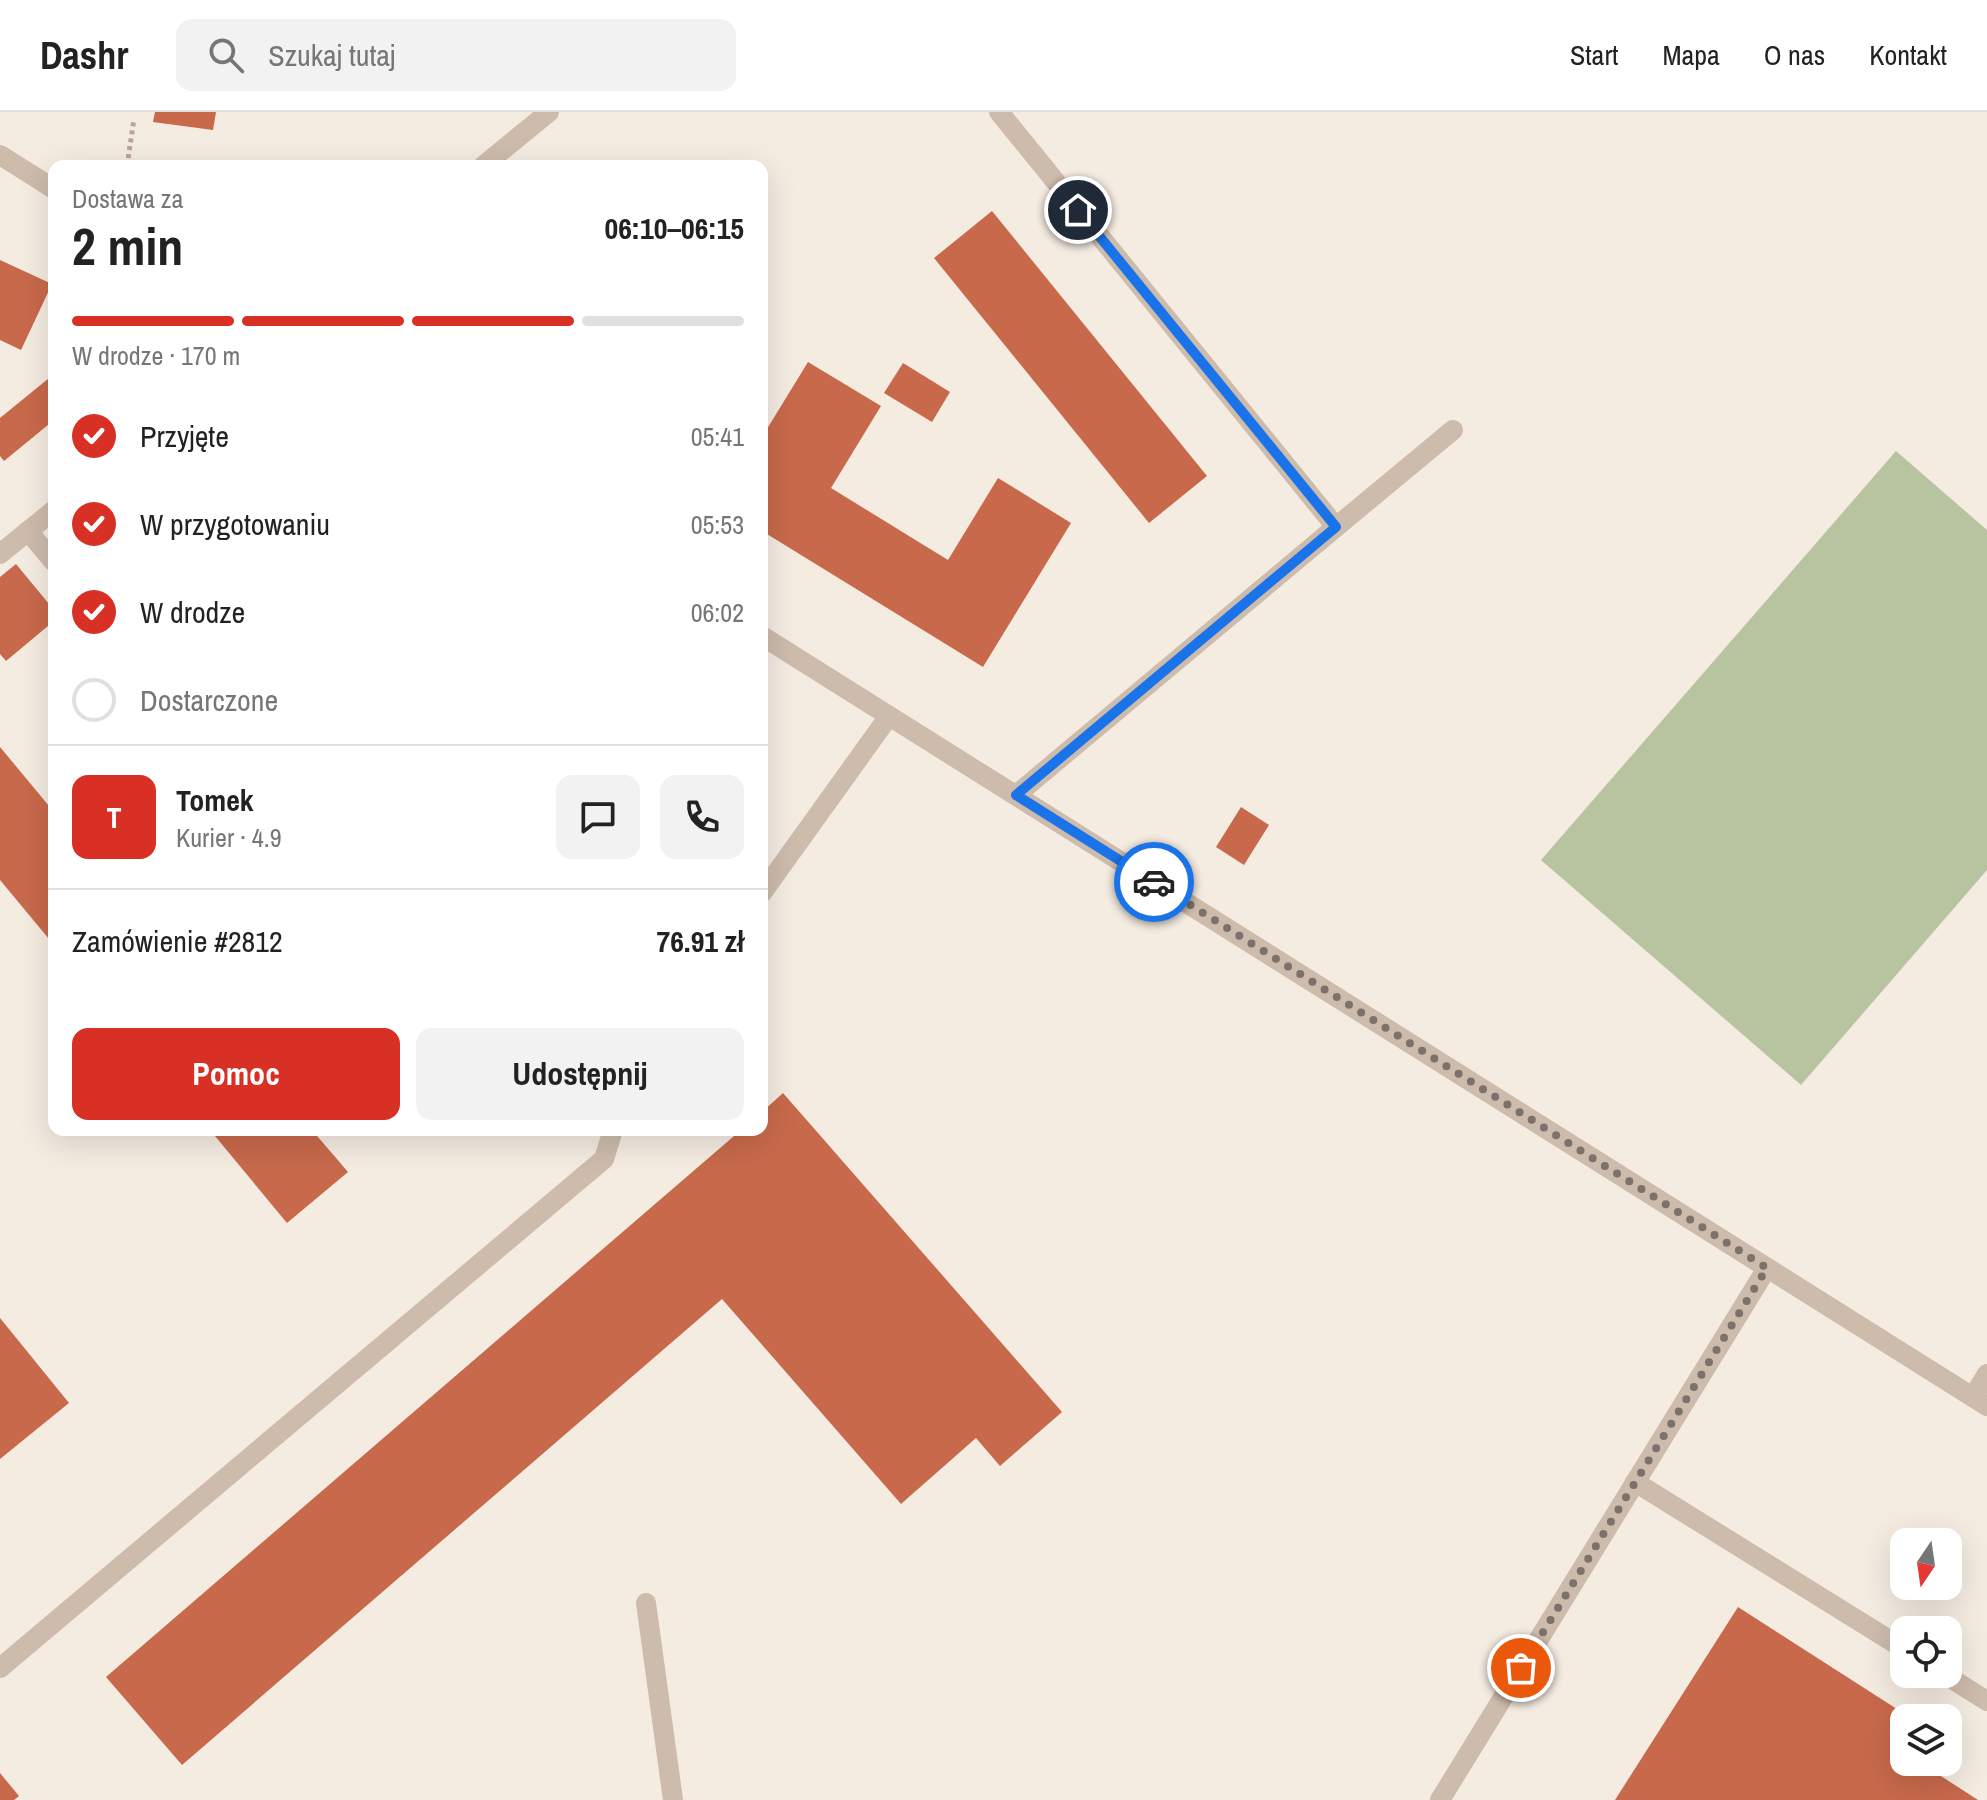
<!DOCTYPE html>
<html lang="pl">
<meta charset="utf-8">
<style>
:root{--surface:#fff;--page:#f2f2f2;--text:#222;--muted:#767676;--line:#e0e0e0;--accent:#d93025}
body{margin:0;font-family:"Archivo Narrow",sans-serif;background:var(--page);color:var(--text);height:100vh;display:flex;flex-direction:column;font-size:30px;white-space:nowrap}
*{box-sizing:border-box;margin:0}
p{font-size:26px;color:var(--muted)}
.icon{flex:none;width:44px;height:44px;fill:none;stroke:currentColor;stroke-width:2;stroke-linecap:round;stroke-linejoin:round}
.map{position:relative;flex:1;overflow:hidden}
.drawer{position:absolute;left:48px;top:48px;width:720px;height:976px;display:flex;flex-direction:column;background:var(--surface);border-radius:16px;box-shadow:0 8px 32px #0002}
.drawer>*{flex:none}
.needle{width:52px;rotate:193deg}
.tools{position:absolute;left:1890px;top:1416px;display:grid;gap:16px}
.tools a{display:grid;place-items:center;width:72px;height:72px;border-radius:16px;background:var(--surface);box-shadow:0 8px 32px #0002;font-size:40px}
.pin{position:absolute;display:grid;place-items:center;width:68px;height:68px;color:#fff;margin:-34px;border:4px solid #fff;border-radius:50%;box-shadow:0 2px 8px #0007}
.courier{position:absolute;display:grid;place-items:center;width:80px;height:80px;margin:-40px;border:6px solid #1a73e8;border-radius:50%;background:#fff;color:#222;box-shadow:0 2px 10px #0007}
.headline em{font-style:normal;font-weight:700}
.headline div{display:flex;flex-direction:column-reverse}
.headline{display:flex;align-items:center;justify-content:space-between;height:136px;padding:0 24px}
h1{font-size:52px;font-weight:700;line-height:60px}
.bar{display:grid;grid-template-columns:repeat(4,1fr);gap:12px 8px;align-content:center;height:96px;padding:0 24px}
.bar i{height:10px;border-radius:6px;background:var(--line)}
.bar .selected{background:var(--accent)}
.bar p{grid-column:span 4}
.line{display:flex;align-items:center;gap:20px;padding:0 24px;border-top:2px solid var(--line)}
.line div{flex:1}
.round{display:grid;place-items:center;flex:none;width:84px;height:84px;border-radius:16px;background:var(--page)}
ol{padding:0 24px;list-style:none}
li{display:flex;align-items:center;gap:24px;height:88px}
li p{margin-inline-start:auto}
li .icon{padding:8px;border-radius:50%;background:var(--accent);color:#fff;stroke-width:4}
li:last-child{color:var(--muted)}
li i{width:44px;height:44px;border:4px solid var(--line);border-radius:50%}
.cta{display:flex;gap:16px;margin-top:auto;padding:16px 24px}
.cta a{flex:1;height:92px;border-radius:16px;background:var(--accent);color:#fff;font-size:32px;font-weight:700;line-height:92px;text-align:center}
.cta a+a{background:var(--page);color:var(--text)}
header{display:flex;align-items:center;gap:48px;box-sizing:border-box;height:112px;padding:0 40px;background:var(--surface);border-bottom:2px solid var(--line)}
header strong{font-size:38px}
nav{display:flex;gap:44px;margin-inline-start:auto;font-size:28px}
.search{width:560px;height:72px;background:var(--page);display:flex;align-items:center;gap:20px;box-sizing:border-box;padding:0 28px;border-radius:16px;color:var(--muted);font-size:30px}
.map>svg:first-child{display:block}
</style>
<header>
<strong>Dashr</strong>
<div class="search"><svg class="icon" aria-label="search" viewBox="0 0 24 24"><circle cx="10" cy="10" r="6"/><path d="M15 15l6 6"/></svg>Szukaj tutaj</div>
<nav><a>Start</a><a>Mapa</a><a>O nas</a><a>Kontakt</a></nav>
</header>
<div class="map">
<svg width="1987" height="1688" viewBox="0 0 1987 1688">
<rect width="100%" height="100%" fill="#f4ebe1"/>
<polygon fill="#b8c4a0" points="1896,339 1987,418 1987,758 1801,973 1541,748"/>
<g fill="#c8694b">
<polygon points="155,0 216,0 213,18 153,10"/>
<polygon points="992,99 1207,364 1149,411 934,146"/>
<polygon points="0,148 52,172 21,238 0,228"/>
<polygon points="808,250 881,294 831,376 948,448 998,366 1071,411 983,555 762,419 762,325"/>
<polygon points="903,251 950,280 932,310 884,281"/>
<polygon points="54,262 54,308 4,349 0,344 0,306"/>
<polygon points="16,452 54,498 54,509 6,549 0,542 0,465"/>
<polygon points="0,635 54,700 54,833 0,768"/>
<polygon points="1241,695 1269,713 1244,753 1216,735"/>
<polygon points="783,981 1062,1300 1000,1354 976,1326 901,1392 722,1187 182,1653 106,1565 741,1018 762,1018 762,1000"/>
<polygon points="210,1018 312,1018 348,1060 287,1111"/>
<polygon points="0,1206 69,1291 0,1347"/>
<polygon points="1738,1495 1911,1606 1904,1606 1904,1650 1923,1650 1924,1653 1978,1688 1615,1688"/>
<polygon points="0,1661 19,1684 14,1688 0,1688"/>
</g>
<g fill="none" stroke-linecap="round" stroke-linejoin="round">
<polyline stroke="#b9a596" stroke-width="5" stroke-dasharray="4 4" stroke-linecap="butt" points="127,54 134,7"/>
<g stroke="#cdbbac" stroke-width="20">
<polyline points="999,0 1336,415 1016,683"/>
<polyline points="0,43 54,77"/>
<polyline points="483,54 549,0"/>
<polyline points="1336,415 1453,318"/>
<polyline points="28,419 54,450"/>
<polyline points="0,442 54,398"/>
<polyline points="762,524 1987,1294"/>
<polyline points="762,781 889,604"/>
<polyline points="1973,1285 1987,1262"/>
<polyline points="1635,1370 1904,1537"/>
<polyline points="646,1491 673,1688"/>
<polyline points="0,1556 604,1047 613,1018"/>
<polyline points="1944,1562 1987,1589"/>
<polyline points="1440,1688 1767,1156"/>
</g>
</g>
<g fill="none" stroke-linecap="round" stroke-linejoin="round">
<polyline stroke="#7c716b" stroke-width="8" stroke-dasharray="0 14.4" points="1154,770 1767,1156 1521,1556"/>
<polyline stroke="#1a73e8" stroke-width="10" points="1078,98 1336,415 1016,683 1154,770"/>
</g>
</svg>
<div class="tools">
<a><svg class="needle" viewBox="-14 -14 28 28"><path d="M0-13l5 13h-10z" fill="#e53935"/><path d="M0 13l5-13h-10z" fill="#767676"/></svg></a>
<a><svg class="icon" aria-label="locate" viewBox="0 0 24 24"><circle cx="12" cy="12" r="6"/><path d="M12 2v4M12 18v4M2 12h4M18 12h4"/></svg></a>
<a><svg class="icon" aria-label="layers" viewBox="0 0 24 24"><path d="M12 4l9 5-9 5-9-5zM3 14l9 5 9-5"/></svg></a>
</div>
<div class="pin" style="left:1521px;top:1556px;background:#ea580c"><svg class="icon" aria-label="bag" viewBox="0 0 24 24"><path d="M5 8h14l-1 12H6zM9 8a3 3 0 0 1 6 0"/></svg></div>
<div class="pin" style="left:1078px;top:98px;background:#1f2937"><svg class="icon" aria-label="home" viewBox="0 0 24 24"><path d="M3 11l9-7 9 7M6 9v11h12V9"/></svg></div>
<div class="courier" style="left:1154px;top:770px"><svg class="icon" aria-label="car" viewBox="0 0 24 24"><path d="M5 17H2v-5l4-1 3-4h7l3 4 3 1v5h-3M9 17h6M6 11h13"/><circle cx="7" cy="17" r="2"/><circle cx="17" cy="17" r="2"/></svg></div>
<section class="drawer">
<div class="headline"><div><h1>2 min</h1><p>Dostawa za</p></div><em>06:10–06:15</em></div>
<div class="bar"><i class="selected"></i><i class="selected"></i><i class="selected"></i><i></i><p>W drodze · 170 m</p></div>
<ol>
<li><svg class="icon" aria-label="check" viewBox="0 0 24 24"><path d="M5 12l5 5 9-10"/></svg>Przyjęte<p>05:41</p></li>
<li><svg class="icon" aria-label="check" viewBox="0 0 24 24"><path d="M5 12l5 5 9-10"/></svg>W przygotowaniu<p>05:53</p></li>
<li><svg class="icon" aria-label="check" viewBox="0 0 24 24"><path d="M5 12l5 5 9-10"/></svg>W drodze<p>06:02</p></li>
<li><i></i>Dostarczone</li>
</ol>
<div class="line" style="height:144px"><b class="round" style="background:var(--accent);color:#fff">T</b><div><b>Tomek</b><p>Kurier · 4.9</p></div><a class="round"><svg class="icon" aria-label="chat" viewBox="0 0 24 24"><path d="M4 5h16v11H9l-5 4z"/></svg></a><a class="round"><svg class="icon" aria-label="phone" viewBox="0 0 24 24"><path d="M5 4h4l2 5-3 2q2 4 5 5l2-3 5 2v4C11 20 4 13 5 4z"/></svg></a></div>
<div class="line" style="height:104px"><div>Zamówienie #2812</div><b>76.91 zł</b></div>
<div class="cta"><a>Pomoc</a><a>Udostępnij</a></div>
</section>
</div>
